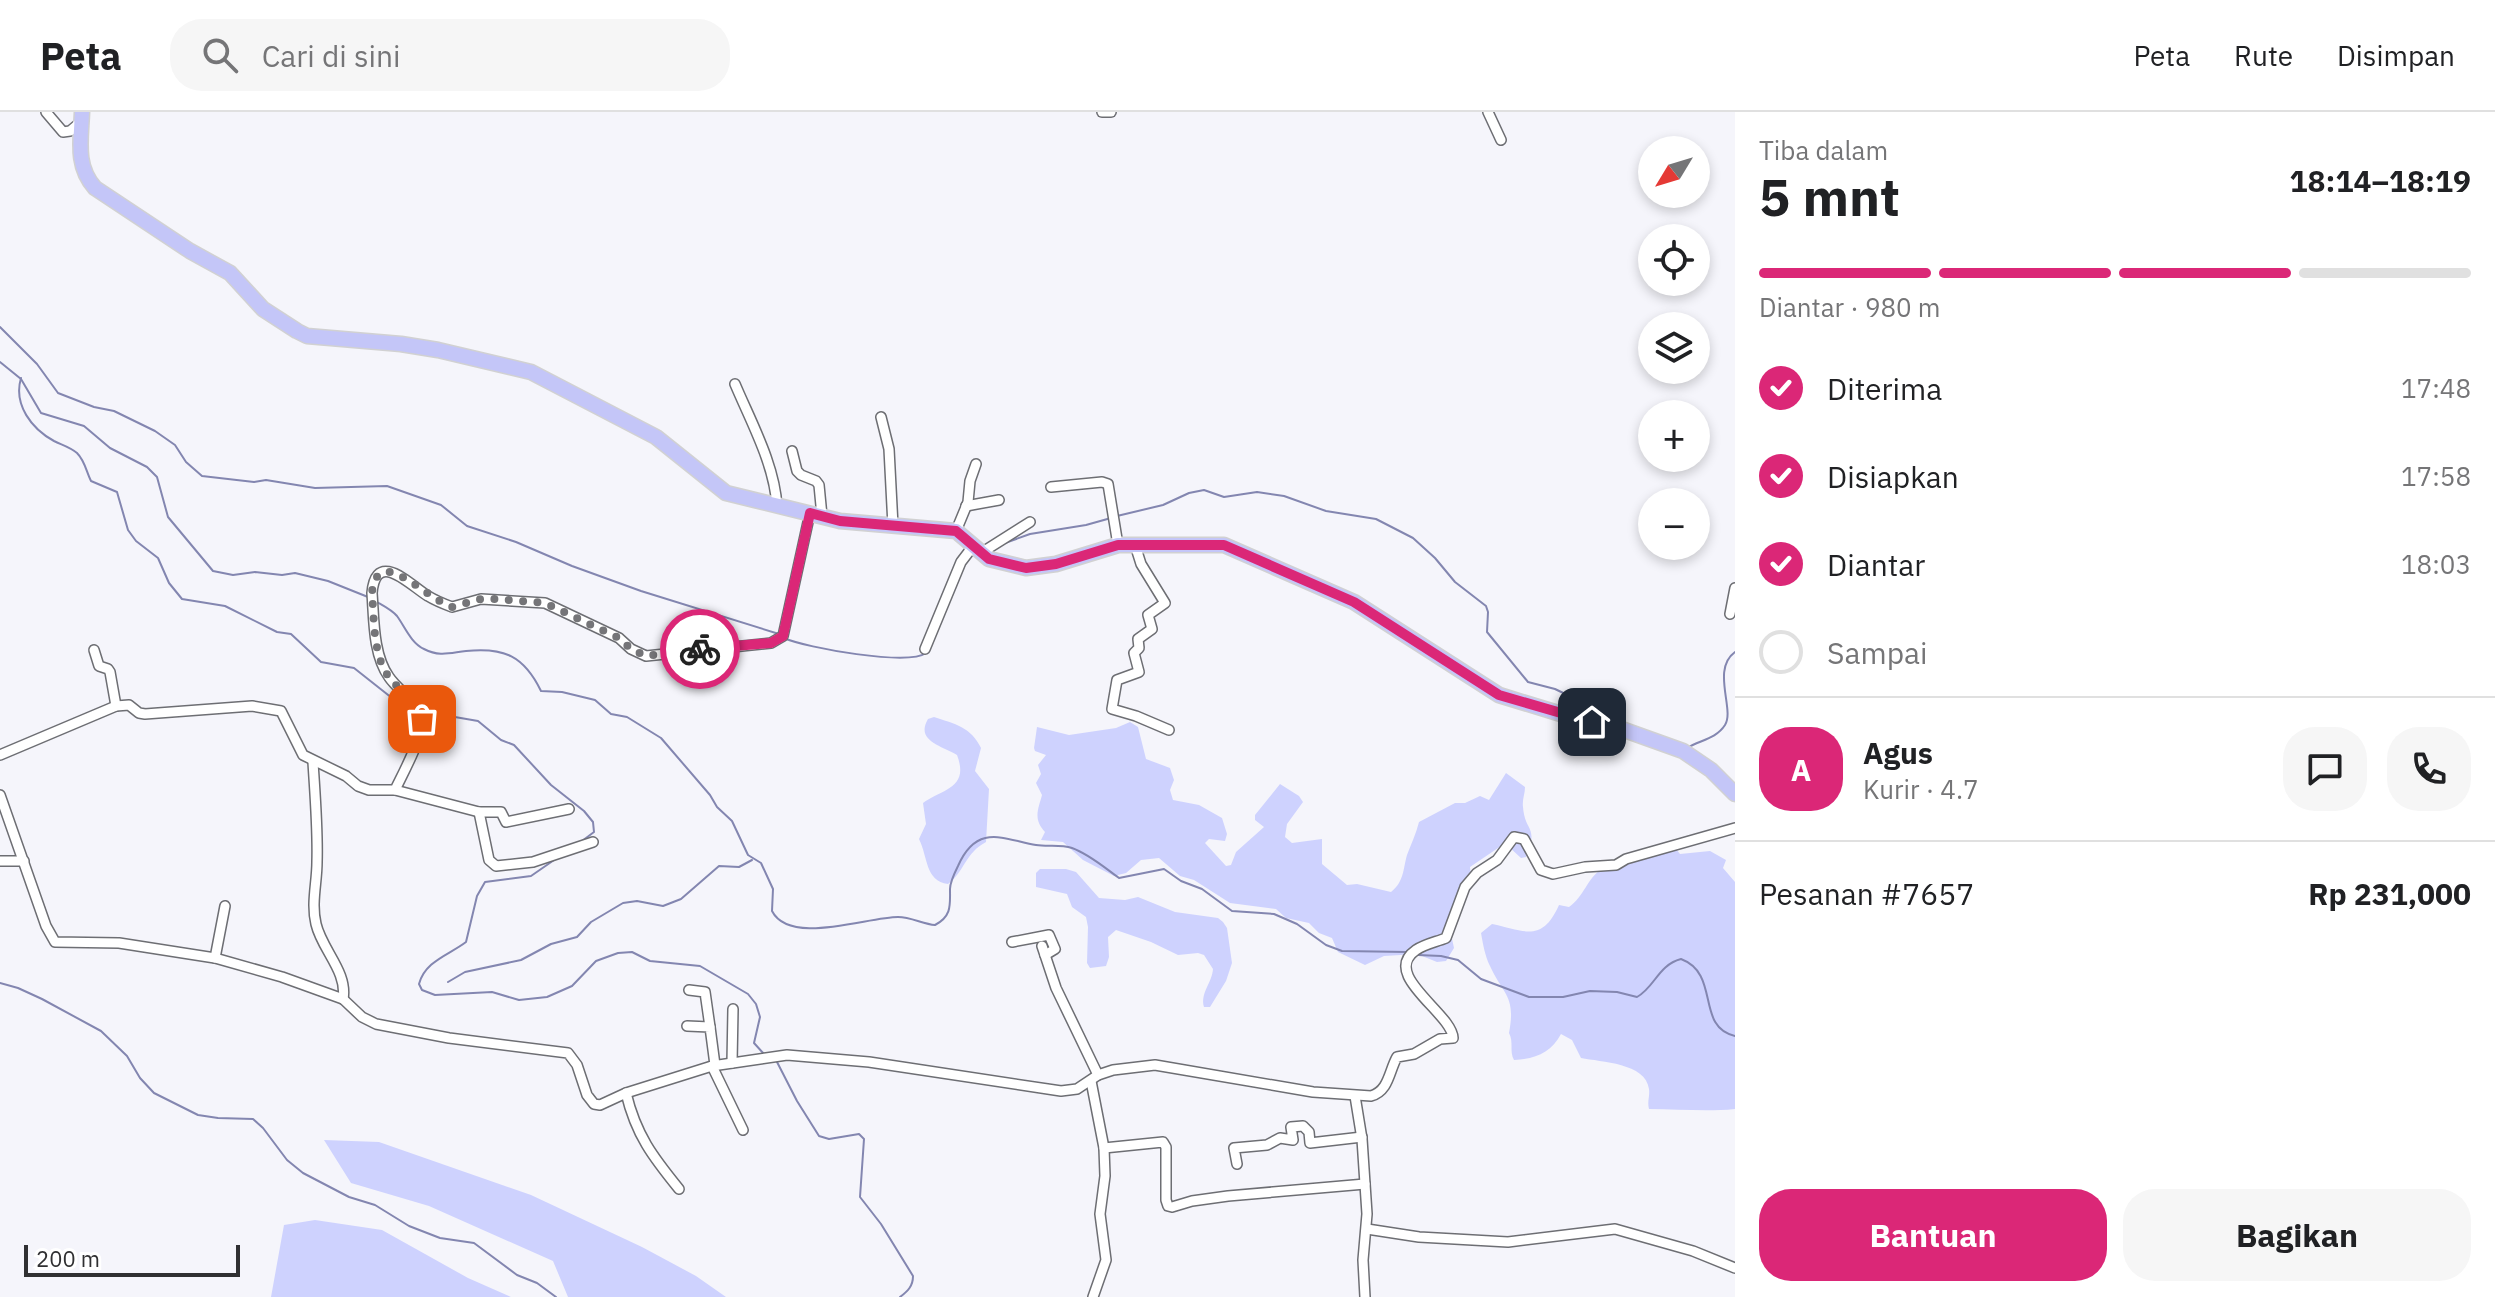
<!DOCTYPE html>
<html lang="id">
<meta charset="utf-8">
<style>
:root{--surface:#fff;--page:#f6f6f6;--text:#202124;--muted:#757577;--line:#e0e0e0;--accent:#db2777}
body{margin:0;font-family:"IBM Plex Sans",sans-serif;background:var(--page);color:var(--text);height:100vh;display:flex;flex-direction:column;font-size:30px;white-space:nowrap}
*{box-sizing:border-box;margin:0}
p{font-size:26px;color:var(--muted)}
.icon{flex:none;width:44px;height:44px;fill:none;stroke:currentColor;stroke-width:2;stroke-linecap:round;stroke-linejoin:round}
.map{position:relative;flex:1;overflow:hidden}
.sheet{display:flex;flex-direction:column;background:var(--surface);width:760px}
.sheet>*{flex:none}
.needle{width:52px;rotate:232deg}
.controls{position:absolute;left:1638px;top:24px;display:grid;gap:16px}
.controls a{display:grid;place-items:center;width:72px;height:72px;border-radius:50%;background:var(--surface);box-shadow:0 4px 12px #0003;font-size:40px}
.scale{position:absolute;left:24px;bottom:20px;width:216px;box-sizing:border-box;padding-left:8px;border:4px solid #303032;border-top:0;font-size:22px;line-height:28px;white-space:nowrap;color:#303032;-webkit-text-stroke:6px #fff;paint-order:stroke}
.pin{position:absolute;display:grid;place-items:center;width:68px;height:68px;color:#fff;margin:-34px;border-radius:16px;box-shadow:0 4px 12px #0006}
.courier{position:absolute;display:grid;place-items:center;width:80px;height:80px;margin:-40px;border:6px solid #db2777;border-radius:50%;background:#fff;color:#222;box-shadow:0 2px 10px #0007}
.head em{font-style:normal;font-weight:700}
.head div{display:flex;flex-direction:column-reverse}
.head{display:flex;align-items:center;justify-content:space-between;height:136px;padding:0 24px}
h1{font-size:52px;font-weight:700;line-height:60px}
.bar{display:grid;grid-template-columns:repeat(4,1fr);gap:12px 8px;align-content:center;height:96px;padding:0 24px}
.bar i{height:10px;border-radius:6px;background:var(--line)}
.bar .selected{background:var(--accent)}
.bar p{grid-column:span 4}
.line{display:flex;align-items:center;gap:20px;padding:0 24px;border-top:2px solid var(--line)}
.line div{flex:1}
.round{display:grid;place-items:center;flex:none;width:84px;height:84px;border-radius:32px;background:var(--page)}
ol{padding:0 24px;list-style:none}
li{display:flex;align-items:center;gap:24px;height:88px}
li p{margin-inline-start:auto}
li .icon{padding:8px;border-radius:50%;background:var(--accent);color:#fff;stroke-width:4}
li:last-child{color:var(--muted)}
li i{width:44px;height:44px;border:4px solid var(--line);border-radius:50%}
.button{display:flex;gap:16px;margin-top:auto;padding:16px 24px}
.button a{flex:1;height:92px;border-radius:32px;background:var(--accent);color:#fff;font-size:32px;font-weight:700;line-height:92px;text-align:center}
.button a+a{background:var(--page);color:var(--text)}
header{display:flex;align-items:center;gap:48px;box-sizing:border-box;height:112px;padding:0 40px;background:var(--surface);border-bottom:2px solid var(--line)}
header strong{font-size:38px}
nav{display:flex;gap:44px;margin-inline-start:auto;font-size:28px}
.search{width:560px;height:72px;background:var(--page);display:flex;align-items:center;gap:20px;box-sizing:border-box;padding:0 28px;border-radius:32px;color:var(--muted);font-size:30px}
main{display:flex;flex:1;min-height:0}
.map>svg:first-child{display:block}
</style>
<header>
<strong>Peta</strong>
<div class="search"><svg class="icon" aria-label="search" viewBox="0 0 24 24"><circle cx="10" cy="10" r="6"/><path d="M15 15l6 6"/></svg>Cari di sini</div>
<nav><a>Peta</a><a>Rute</a><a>Disimpan</a></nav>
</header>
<main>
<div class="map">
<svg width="1735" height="1185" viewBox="0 0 1735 1185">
<rect width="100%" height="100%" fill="#f5f5fb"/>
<g fill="#ced2fe">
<path d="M934,605C955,612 971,615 981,636L975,659L989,677L986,730C965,741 965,759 948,772C925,769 928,745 919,727L926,712L923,691C941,677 970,677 957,643C942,634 915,629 928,607Z"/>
<path d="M1130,610L1138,615L1146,647L1170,656L1174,668L1170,678L1173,688L1199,693L1222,706L1227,722L1225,729L1209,727L1205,731L1226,754L1231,753L1236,740L1264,715L1255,708V703L1280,672L1299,684L1303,690L1287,712L1285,725L1292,731L1322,727V752L1347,773L1357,772L1391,780C1404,770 1403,757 1407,743C1411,732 1416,722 1419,710L1455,691H1465L1480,684L1489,688L1506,661L1525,675C1525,682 1522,688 1523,695C1525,721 1539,713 1526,745L1521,746L1508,734H1501L1470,755L1471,765L1451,822L1454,836L1446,849L1437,850L1417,842L1384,844L1365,853L1338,840L1332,826L1319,821L1309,811L1286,806L1276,797L1230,791L1194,768L1180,764L1159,746L1141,748L1126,761L1114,764L1083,748L1063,730L1041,728L1045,720C1033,707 1038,698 1042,683L1036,671L1041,662L1038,653L1046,643L1035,639L1034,636L1037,615L1069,623L1116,616Z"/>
<path d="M1676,737L1680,742L1710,739L1726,748L1723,756L1735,770V997C1706,1000 1678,997 1649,997C1647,989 1650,985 1649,977C1646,951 1601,950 1581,946L1572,928L1561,922C1551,941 1535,947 1514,948C1509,939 1514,930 1509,921C1516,884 1504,884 1490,854C1485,844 1483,832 1481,821L1492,812C1525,819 1542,831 1559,793L1569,795C1584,785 1587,766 1602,757Z"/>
<path d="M1040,757H1066L1076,760L1099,786L1125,788L1138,785L1175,800L1218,806L1223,810L1227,816L1232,851L1226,869L1210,895H1204C1200,881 1212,871 1213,857L1204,843L1198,841L1178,843L1151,830L1116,818L1108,825L1109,845L1106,854L1090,856L1087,851L1088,815L1086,805L1072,795L1067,782L1036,775V761Z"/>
<polygon points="324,1028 379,1030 531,1083 642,1135 696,1164 726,1185 568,1185 553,1149 429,1094 351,1071"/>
<polygon points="315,1108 382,1118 468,1166 511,1185 271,1185 284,1113"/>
</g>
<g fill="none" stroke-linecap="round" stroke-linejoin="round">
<g stroke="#8386b0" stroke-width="2">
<polyline points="0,215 37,252 58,281 94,295 114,299 155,319 175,333 186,350 202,364 254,370 266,368 315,376 387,374 441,393 467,414 516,430 572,454 641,479 779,522"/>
<polyline points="0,250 21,267 41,301 84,314 110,336 147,355 157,365 168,405 213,459 233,463 255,460 282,463 295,461 328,469 368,485"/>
<path d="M21,266C13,293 32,317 54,329C62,333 70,335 77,341C85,349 86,359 91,369L117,380L128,418L136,429L158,446L169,471L182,487L225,494L277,520L291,522L321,550L354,556L397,590L412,596"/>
<polyline points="1117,404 1163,393 1189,381 1204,378 1224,385 1257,380 1284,384 1326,399 1376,407 1413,426 1435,446 1455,470 1486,494 1488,500 1487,520 1528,570 1555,577 1582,590 1587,584 1607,593 1608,603"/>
<polyline points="1005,431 1030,422 1086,413 1111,406"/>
<path d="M377,490C384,494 392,498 397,504C405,515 411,531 424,537C440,545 449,541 466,539C504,535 524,544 541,579L562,580L595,588L611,602L627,605L661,626L710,683L717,695L732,709L748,743L761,751L773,777L772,799C790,834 867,805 898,805C911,805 923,812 935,813C952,804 950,793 950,777C950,770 955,760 958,754C977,711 1003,727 1036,733C1048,735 1060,732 1072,736C1089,742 1105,756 1119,766L1164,757L1181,769L1202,777L1232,799L1274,802L1297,812L1326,833L1342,839L1408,840"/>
<path d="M784,526C806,536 908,554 926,541"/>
<polyline points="426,600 478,609 501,628 514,633 551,673 584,699 593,710 594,720 578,732"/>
<path d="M1687,636C1700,628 1716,627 1725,613C1735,598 1711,557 1735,540"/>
<path d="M557,746L531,764L485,770L477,784L466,830C449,843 425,849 419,872L422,878L435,883L492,880L519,888L547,885L572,874L596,849L618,841L632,840L650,849L700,854L748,882L756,892L760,905L754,931L764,942"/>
<path d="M1418,843L1441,844L1458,848L1481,867L1529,885H1563L1590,879L1617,880L1637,885C1655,875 1658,853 1681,847C1721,862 1695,915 1735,924"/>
<polyline points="448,870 465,860 521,848 551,832 577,825 591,810 623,791 637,789 663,794 681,787 719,754 739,755 752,748"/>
<polyline points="0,871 18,876 42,887 101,919 127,944 140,966 154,981 198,1003 218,1006 253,1007 263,1016 287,1048 303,1061 349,1085 375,1093 409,1114 440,1126 474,1131 517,1163 537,1171 556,1185"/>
<path d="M776,948L797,989L819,1024L829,1027L859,1022L864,1027L860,1085L881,1112L913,1164C913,1174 908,1179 900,1185"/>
</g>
<defs>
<g id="street">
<polyline points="46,0 63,20 70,19 82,9"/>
<polyline points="1102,0 1111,0"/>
<polyline points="1488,0 1501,28"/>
<path d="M735,272C751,310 775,353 777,395"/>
<polyline points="881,305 889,337 893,414"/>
<polyline points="792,339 797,359 801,363 816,369 819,373 822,404"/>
<polyline points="1051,375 1102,370 1108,372 1118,433"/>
<polyline points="966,394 999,388"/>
<polyline points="956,419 968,390 970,369 976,352"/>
<polyline points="1135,433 1141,452 1165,491 1148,503 1152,517 1138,527 1139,536 1134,541 1139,560 1117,568 1112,597 1136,604 1169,618"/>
<polyline points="981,441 1030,410"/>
<polyline points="1730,502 1735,476"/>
<polyline points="925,537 961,450 974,433"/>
<polyline points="94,538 99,554 108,557 110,560 116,594"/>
<path d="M0,643L116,594L129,593L139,601L145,602L252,594L281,599L303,643L346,664L358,674L369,678H395C402,663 427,618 422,603C418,592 396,576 389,565C373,543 374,507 372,481C376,436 411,474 428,484C436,489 444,492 452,495L481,487L545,491L619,526L631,537L646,544L771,531L783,524L810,401"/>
<path d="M313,650C315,683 318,717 317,750C317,771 311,791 316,812C322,838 348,860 343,887"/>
<polyline points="395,678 479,700 501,700 506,710 569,697"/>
<path d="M0,683L46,814L55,830L119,831L215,846L282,865L343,887L362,905L376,912L449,926L568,941L577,953L587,983L594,992L600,993L626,981L712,954L787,943L869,950L1061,979L1077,977L1098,963L1113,958L1155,953L1313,980L1371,984C1389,979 1389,959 1397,945L1414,942L1440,927L1453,926C1452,901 1380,863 1416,838C1425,832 1436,830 1446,826L1465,775L1477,761L1497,748L1514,725L1524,727L1541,758L1553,762L1585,755L1616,753L1626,747L1735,716"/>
<polyline points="479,700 489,748 496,754 533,750 593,730"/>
<polyline points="0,749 24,749"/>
<polyline points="1012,830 1049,823 1055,837 1045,843"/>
<polyline points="1042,834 1056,876 1098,963"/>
<polyline points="215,846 225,794"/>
<polyline points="689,878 705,880 710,915"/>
<polyline points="687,914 710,915 715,953"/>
<polyline points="732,951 733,897"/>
<polyline points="712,954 743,1018"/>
<polyline points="1091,969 1104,1036 1105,1064 1100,1102 1106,1148 1093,1185"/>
<path d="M626,981C636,1023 653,1045 679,1077"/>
<polyline points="1355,984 1362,1027 1367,1102 1363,1148 1365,1185"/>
<polyline points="1104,1036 1163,1030 1166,1035 1166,1088 1168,1094 1172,1095 1192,1089 1228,1084 1365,1072"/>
<polyline points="1237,1052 1234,1036 1267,1033 1280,1026 1293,1028 1291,1015 1303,1014 1309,1020 1310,1031 1362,1025"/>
<polyline points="1367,1117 1419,1125 1508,1130 1615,1117 1693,1139 1735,1156"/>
</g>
<path id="primary" d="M82,0C81,27 75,54 95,76L190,139L230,161L263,197L297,219L307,224L401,232L438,238L531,260L656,325L726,381L840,409L956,419L989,447L1026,456L1056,452L1118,433H1224L1354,490L1499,583L1574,606L1616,615L1683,639L1711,658L1735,682"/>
</defs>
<use href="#street" stroke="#6d6e73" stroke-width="12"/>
<use href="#primary" stroke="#d1d1d2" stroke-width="17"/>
<use href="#street" stroke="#fff" stroke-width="9"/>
<use href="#primary" stroke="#c4c6f8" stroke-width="14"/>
</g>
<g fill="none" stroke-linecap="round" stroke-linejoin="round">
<path stroke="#757578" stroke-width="8" stroke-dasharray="0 14.4" d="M422,607C418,587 393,576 384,557C373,535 374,504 372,481C373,468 375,464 386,459C410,464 429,486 452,495L481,487H497L545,491L619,526L631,537L646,544L700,537"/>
<polyline stroke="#db2777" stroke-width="10" points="700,537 771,531 783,524 810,401 840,409 956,419 989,447 1026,456 1056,452 1118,433 1224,433 1354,490 1499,583 1592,610"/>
</g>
</svg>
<div class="controls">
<a><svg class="needle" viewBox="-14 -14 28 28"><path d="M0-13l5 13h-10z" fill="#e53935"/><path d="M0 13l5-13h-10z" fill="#757577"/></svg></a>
<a><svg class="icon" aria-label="locate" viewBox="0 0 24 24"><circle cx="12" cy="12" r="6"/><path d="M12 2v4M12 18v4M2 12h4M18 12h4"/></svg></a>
<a><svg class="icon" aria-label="layers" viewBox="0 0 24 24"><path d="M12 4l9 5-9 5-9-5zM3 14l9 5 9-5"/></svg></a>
<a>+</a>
<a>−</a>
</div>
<div class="scale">200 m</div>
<div class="pin" style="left:422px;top:607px;background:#ea580c"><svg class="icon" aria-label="bag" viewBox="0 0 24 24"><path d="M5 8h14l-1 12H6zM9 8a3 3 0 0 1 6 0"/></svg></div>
<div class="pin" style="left:1592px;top:610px;background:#1f2937"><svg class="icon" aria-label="home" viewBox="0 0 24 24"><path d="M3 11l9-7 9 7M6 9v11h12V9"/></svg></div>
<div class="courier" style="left:700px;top:537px"><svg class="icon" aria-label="bike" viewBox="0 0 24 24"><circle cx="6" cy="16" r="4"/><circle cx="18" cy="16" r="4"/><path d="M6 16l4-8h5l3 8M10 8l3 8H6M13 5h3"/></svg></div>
</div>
<section class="sheet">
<div class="head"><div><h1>5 mnt</h1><p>Tiba dalam</p></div><em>18:14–18:19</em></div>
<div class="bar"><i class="selected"></i><i class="selected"></i><i class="selected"></i><i></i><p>Diantar · 980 m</p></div>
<ol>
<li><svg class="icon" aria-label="check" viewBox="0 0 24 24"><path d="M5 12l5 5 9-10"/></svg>Diterima<p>17:48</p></li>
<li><svg class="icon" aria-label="check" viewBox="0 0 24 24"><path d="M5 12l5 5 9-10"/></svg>Disiapkan<p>17:58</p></li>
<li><svg class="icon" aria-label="check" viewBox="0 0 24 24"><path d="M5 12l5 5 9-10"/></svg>Diantar<p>18:03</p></li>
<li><i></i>Sampai</li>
</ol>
<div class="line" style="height:144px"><b class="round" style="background:var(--accent);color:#fff">A</b><div><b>Agus</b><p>Kurir · 4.7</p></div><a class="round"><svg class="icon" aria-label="chat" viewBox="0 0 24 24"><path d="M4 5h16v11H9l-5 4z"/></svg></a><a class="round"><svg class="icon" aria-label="phone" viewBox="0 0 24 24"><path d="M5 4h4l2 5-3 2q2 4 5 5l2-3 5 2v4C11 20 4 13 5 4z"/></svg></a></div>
<div class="line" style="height:104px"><div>Pesanan #7657</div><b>Rp 231,000</b></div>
<div class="button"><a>Bantuan</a><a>Bagikan</a></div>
</section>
</main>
